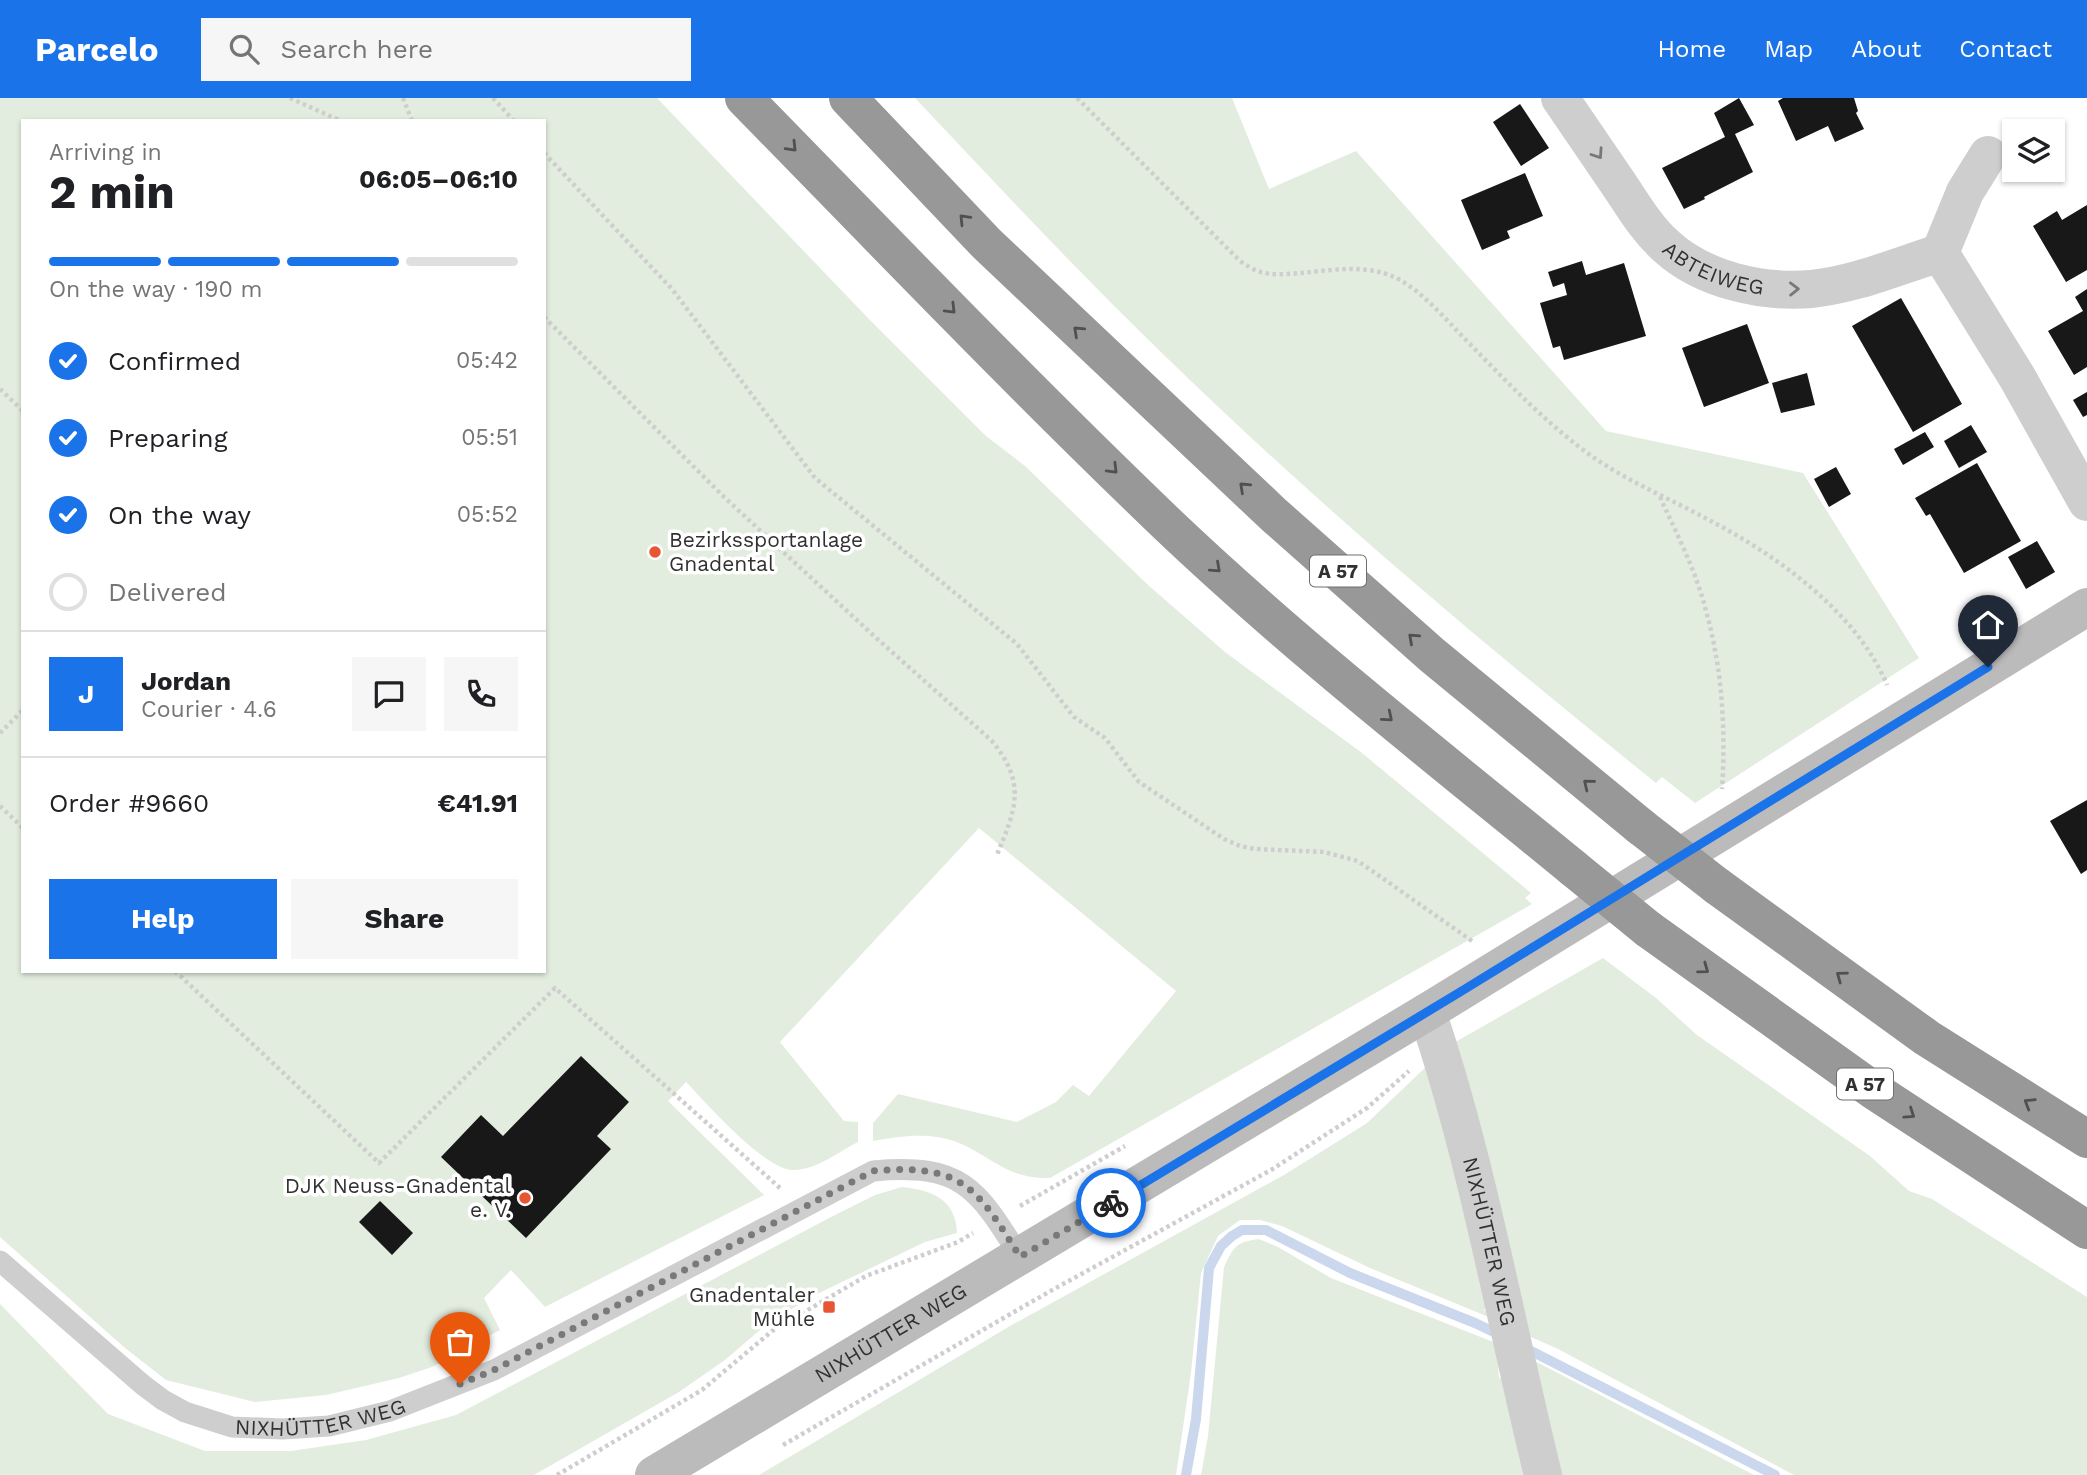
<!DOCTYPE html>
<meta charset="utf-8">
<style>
:root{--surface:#fff;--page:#f6f6f6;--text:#202124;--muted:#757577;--line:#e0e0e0;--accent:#1a73e8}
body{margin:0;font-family:"Work Sans",sans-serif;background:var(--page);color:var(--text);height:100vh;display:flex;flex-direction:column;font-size:26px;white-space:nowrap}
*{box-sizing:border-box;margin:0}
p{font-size:23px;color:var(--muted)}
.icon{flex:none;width:38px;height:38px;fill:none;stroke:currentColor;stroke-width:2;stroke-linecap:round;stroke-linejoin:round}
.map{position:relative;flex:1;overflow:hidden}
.panel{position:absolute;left:21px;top:21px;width:525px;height:854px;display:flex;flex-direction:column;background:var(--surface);border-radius:0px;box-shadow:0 2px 5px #0004}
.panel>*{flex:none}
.controls{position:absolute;left:2002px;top:21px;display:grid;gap:14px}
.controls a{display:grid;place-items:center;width:63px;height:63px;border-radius:0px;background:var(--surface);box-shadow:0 2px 5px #0004;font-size:35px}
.pin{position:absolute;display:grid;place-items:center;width:60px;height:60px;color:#fff;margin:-72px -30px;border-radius:50% 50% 50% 0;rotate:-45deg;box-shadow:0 0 7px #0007}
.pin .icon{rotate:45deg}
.courier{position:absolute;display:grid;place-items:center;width:70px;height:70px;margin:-35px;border:5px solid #1a73e8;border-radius:50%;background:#fff;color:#222;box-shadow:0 2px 9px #0007}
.head em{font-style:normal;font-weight:700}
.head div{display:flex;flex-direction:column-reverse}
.head{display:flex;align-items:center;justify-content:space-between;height:119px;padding:0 28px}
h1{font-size:46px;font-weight:700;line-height:52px}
.bar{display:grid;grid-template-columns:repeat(4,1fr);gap:10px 7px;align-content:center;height:84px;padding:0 28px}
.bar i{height:9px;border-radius:5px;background:var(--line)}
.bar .on{background:var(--accent)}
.bar p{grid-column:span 4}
.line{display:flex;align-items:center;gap:18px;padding:0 28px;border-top:2px solid var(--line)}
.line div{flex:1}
.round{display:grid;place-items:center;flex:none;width:74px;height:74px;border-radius:0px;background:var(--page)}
ol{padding:0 28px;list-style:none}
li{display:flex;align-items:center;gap:21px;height:77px}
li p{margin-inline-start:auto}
li .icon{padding:7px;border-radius:50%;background:var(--accent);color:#fff;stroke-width:4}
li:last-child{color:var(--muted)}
li i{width:38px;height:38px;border:4px solid var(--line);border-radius:50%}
.button{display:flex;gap:14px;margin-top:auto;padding:14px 28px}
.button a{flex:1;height:80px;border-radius:0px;background:var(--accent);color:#fff;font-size:28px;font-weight:700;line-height:80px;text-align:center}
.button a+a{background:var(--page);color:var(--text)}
header{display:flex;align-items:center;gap:42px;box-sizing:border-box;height:98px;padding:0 35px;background:var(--accent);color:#fff}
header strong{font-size:33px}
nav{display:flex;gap:38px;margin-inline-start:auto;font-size:24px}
.search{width:490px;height:63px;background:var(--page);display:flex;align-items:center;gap:18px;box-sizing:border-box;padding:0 24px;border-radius:0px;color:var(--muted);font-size:26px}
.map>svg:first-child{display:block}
</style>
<header>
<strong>Parcelo</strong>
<div class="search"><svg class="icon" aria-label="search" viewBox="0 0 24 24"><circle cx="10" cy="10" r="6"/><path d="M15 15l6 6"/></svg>Search here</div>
<nav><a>Home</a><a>Map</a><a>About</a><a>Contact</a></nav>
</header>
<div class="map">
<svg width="2087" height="1377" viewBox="0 0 2087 1377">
<rect width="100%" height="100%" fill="#fff"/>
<g fill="#e3eddf" fill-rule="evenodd">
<path d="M0,0H657L867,219L986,338L1025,368L1148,487L1225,554L1362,655L1531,795L1525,800L1532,806L1050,1080C1005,1081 991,1057 954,1043C929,1034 899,1038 873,1043V1025L898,996L1017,1024L1056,1004L1073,987L1089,998L1176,893L979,730L780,944L844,1023L858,1024V1044C838,1054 817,1072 793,1072C765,1072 706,1005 686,984L668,1003L764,1097L545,1209L511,1172L484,1200L500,1232L432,1269L399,1280L326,1297L255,1304L166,1282L125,1250L0,1139ZM23,23H544V873H23Z"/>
<path d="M915,0H1232L1269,91L1356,53L1606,333L1803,375L1919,560L1695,705L1662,679L1656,685C1487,549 1320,409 1165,258C1079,175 997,87 915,0Z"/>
<polygon points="1603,860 1656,900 1697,937 1870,1058 1909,1093 1932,1101 2087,1199 2087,1377 1794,1377 1558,1251 1524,1236 1450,947"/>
<polygon points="1429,966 1492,1210 1483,1212 1488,1214 1491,1220 1370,1170 1282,1128 1260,1122 1240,1122 1218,1138 1201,1175 1191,1275 1176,1377 759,1377 1010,1228 1284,1077 1367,1025"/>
<path d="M902,1089C932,1092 956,1101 957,1135L925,1144L815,1197L768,1225L725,1262L679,1294L534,1377H0V1206L108,1316L205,1353H291L366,1342L456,1317L831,1119L875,1097Z"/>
<path d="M1259,1141L1278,1149L1331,1180L1496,1245L1499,1280L1508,1279L1534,1377H1201L1208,1338L1224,1169C1234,1148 1236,1144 1259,1141Z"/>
<polygon points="1529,1260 1754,1377 1552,1377"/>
</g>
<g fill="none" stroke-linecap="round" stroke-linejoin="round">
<g stroke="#cbd7ed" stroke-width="10">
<polyline points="1523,1249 1775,1377"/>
<polyline points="1186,1377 1196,1321 1209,1170 1221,1148 1232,1138 1242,1132 1266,1132 1350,1175 1475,1225 1502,1238"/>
</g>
</g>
<g fill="#181818">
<polygon points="1739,0 1754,27 1735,36 1753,74 1704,99 1705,101 1684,111 1662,70 1725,39 1714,15"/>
<polygon points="1783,0 1854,0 1858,13 1856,15 1864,31 1835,44 1828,28 1796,43 1778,3"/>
<polygon points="1520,6 1549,50 1521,68 1493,24"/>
<polygon points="1525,75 1543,118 1507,133 1510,140 1482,152 1461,102"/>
<polygon points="2087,107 2087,172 2066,184 2033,128 2057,113 2062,122"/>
<polygon points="1582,163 1586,177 1624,165 1646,238 1564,262 1560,248 1553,250 1540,205 1567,197 1564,185 1553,189 1548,174"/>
<polygon points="2087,191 2087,269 2074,277 2048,233 2083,213 2075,199"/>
<polygon points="1901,200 1962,306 1913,334 1852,228"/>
<polygon points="1747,226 1769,285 1704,309 1682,250"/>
<polygon points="1807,275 1815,307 1781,315 1772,285"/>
<polygon points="2087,294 2087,317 2083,319 2073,302"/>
<polygon points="1971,327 1987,354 1959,370 1944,343"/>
<polygon points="1925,334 1934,349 1903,367 1894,351"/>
<polygon points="1977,365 2021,443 1964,475 1930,416 1926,418 1915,400"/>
<polygon points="1836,369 1851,396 1829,409 1814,381"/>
<polygon points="2037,443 2055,474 2026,491 2008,459"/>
<polygon points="2087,702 2087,772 2081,776 2050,723"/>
<polygon points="581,958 629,1004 597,1038 611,1051 526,1140 441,1059 481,1017 503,1038"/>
<polygon points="380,1103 413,1135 392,1157 359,1124"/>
</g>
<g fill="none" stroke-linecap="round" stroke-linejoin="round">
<g stroke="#cecece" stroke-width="4.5" stroke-dasharray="3.5 3.5" stroke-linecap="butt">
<polyline points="290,0 341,23"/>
<polyline points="403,0 412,23"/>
<polyline points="493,0 514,23"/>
<path d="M1077,0L1240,163C1246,167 1252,171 1258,173C1271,178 1287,176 1301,175C1333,172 1370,165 1400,182C1426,197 1445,221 1466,242C1503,280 1540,319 1582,351C1621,381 1665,398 1707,421C1775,456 1857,514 1887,587"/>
<polyline points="544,55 672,191 815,380 1017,546 1074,619 1105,640 1139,684 1224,741 1240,748 1255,751 1324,754 1358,763 1472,843"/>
<path d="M544,219L724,399L874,538L992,643C1027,686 1016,711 996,759"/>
<polyline points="0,291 23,313"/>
<path d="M1660,399C1676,434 1695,471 1705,509C1722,569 1726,628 1722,691"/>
<polyline points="0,635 23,612"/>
<polyline points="0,708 23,730"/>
<polyline points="175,873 379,1065 555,890 780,1090"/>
<polyline points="1020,1108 1125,1048"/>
<polyline points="783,1347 1054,1191 1271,1072 1367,1010 1409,973"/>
<polyline points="557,1377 702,1292 772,1233 866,1178 958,1144 973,1135"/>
</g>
<path stroke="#cecece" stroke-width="21" id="s1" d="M0,1163L143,1287L163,1302L185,1314L232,1329L282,1331L329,1328L390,1313L494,1272L873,1073C961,1065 977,1089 1020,1159"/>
<g stroke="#cecece" stroke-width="38">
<path id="s2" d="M1560,0C1580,29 1600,59 1620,88C1634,109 1647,131 1666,148C1703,182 1762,195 1811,191C1854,187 1898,168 1940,155"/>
<polyline points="1940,155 2017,279 2087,404"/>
<polyline points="1940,155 1965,94 1988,57"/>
<path id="s3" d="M1427,914C1478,1065 1505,1223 1543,1377"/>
</g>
<path stroke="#bbb" stroke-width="38" id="s4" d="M654,1377L1427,914L2087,509"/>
<g stroke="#989898" stroke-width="38">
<path d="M744,0C883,142 1021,286 1165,424C1294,547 1435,657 1573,770"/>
<polyline points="848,0 987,146 1274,417 1432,557 1641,729"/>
<polyline points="1717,788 1927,940 2087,1041"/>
<polyline points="1648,831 1873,992 2087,1132"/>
</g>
<g stroke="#989898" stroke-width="38">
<polyline points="1641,729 1717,788"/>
<polyline points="1573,770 1648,831"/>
</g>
</g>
<defs><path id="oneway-chevron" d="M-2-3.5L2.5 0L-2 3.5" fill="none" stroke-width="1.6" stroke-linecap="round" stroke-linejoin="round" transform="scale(1.75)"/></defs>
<g stroke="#505050">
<use href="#oneway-chevron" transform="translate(792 49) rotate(46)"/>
<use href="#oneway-chevron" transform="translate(964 121) rotate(-134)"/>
<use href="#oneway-chevron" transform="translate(951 211) rotate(45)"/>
<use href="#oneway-chevron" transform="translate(1078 233) rotate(-137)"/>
<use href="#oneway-chevron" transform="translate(1113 371) rotate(45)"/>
<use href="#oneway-chevron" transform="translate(1244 389) rotate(-137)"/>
<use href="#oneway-chevron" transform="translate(1216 470) rotate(42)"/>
<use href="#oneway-chevron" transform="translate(1413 540) rotate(-138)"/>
<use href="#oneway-chevron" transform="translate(1388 619) rotate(40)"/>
<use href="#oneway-chevron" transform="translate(1588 686) rotate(-141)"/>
<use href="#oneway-chevron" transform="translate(1704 871) rotate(36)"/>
<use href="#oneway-chevron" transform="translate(1841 878) rotate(-144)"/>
<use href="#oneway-chevron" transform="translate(2029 1005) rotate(-148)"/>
<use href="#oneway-chevron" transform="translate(1910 1016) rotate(34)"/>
</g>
<g stroke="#787878">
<use href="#oneway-chevron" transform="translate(1598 56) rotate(56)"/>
<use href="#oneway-chevron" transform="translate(1794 191) rotate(-1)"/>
</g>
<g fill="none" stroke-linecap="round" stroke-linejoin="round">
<path stroke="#797979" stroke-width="7" stroke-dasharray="0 12.6" d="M460,1286L494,1272L873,1073C961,1065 977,1089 1020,1159L1111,1105"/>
<polyline stroke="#1a73e8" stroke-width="9" points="1111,1105 1465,891 1988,569"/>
</g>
<g fill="#e75533" stroke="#fff" stroke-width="2.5">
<circle cx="655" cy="454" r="7"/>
<circle cx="525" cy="1100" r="7"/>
<rect x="822" y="1202" width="14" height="14" rx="3.5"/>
</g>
<g text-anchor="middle" stroke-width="7" stroke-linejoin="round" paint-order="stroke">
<g fill="#fff" stroke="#6f6f6f" stroke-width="2">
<rect x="1310" y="457.5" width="56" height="31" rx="5"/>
<rect x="1837" y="970.5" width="56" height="31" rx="5"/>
</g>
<g font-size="19" font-weight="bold" fill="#313131">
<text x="1338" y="480">A 57</text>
<text x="1865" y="993">A 57</text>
</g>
<g font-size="21" fill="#313131" stroke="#fff">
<text dy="7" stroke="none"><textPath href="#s2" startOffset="236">ABTEIWEG</textPath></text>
<text dy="7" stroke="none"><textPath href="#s3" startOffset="238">NIXHÜTTER WEG</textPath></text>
<text dy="7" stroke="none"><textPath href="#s4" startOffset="276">NIXHÜTTER WEG</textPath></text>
<text dy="7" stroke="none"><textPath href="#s1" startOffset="378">NIXHÜTTER WEG</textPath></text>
</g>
<g font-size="21" fill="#313131" stroke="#fff" text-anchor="end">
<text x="669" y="449" text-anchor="start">Bezirkssportanlage<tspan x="669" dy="24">Gnadental</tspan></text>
<text x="511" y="1095">DJK Neuss-Gnadental<tspan x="511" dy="24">e. V.</tspan></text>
<text x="815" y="1204">Gnadentaler<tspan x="815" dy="24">Mühle</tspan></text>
</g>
</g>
</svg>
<div class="controls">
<a><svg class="icon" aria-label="layers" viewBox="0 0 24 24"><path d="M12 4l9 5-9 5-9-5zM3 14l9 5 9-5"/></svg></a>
</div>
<div class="pin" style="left:460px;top:1286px;background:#ea580c"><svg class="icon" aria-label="bag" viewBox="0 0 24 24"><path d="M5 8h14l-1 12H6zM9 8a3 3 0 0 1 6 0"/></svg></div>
<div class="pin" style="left:1988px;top:569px;background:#1f2937"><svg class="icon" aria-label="home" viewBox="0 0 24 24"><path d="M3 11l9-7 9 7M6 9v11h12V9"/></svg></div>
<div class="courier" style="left:1111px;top:1105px"><svg class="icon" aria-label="bike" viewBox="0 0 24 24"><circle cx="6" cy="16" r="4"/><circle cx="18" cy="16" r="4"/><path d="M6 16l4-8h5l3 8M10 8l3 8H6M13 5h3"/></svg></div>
<section class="panel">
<div class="head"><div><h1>2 min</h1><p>Arriving in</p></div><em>06:05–06:10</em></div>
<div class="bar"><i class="on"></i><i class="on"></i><i class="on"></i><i></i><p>On the way · 190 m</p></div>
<ol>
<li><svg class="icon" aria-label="check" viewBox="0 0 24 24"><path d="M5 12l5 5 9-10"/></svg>Confirmed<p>05:42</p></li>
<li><svg class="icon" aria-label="check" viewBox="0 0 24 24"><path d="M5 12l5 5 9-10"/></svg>Preparing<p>05:51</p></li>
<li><svg class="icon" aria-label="check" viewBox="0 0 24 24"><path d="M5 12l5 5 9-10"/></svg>On the way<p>05:52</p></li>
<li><i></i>Delivered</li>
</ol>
<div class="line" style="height:126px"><b class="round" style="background:var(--accent);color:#fff">J</b><div><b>Jordan</b><p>Courier · 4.6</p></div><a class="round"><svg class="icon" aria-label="chat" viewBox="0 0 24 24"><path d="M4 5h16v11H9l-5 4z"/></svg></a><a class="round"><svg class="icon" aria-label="phone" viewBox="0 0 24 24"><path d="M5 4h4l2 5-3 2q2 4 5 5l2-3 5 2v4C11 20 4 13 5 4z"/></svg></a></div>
<div class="line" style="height:91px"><div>Order #9660</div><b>€41.91</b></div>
<div class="button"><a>Help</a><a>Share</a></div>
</section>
</div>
